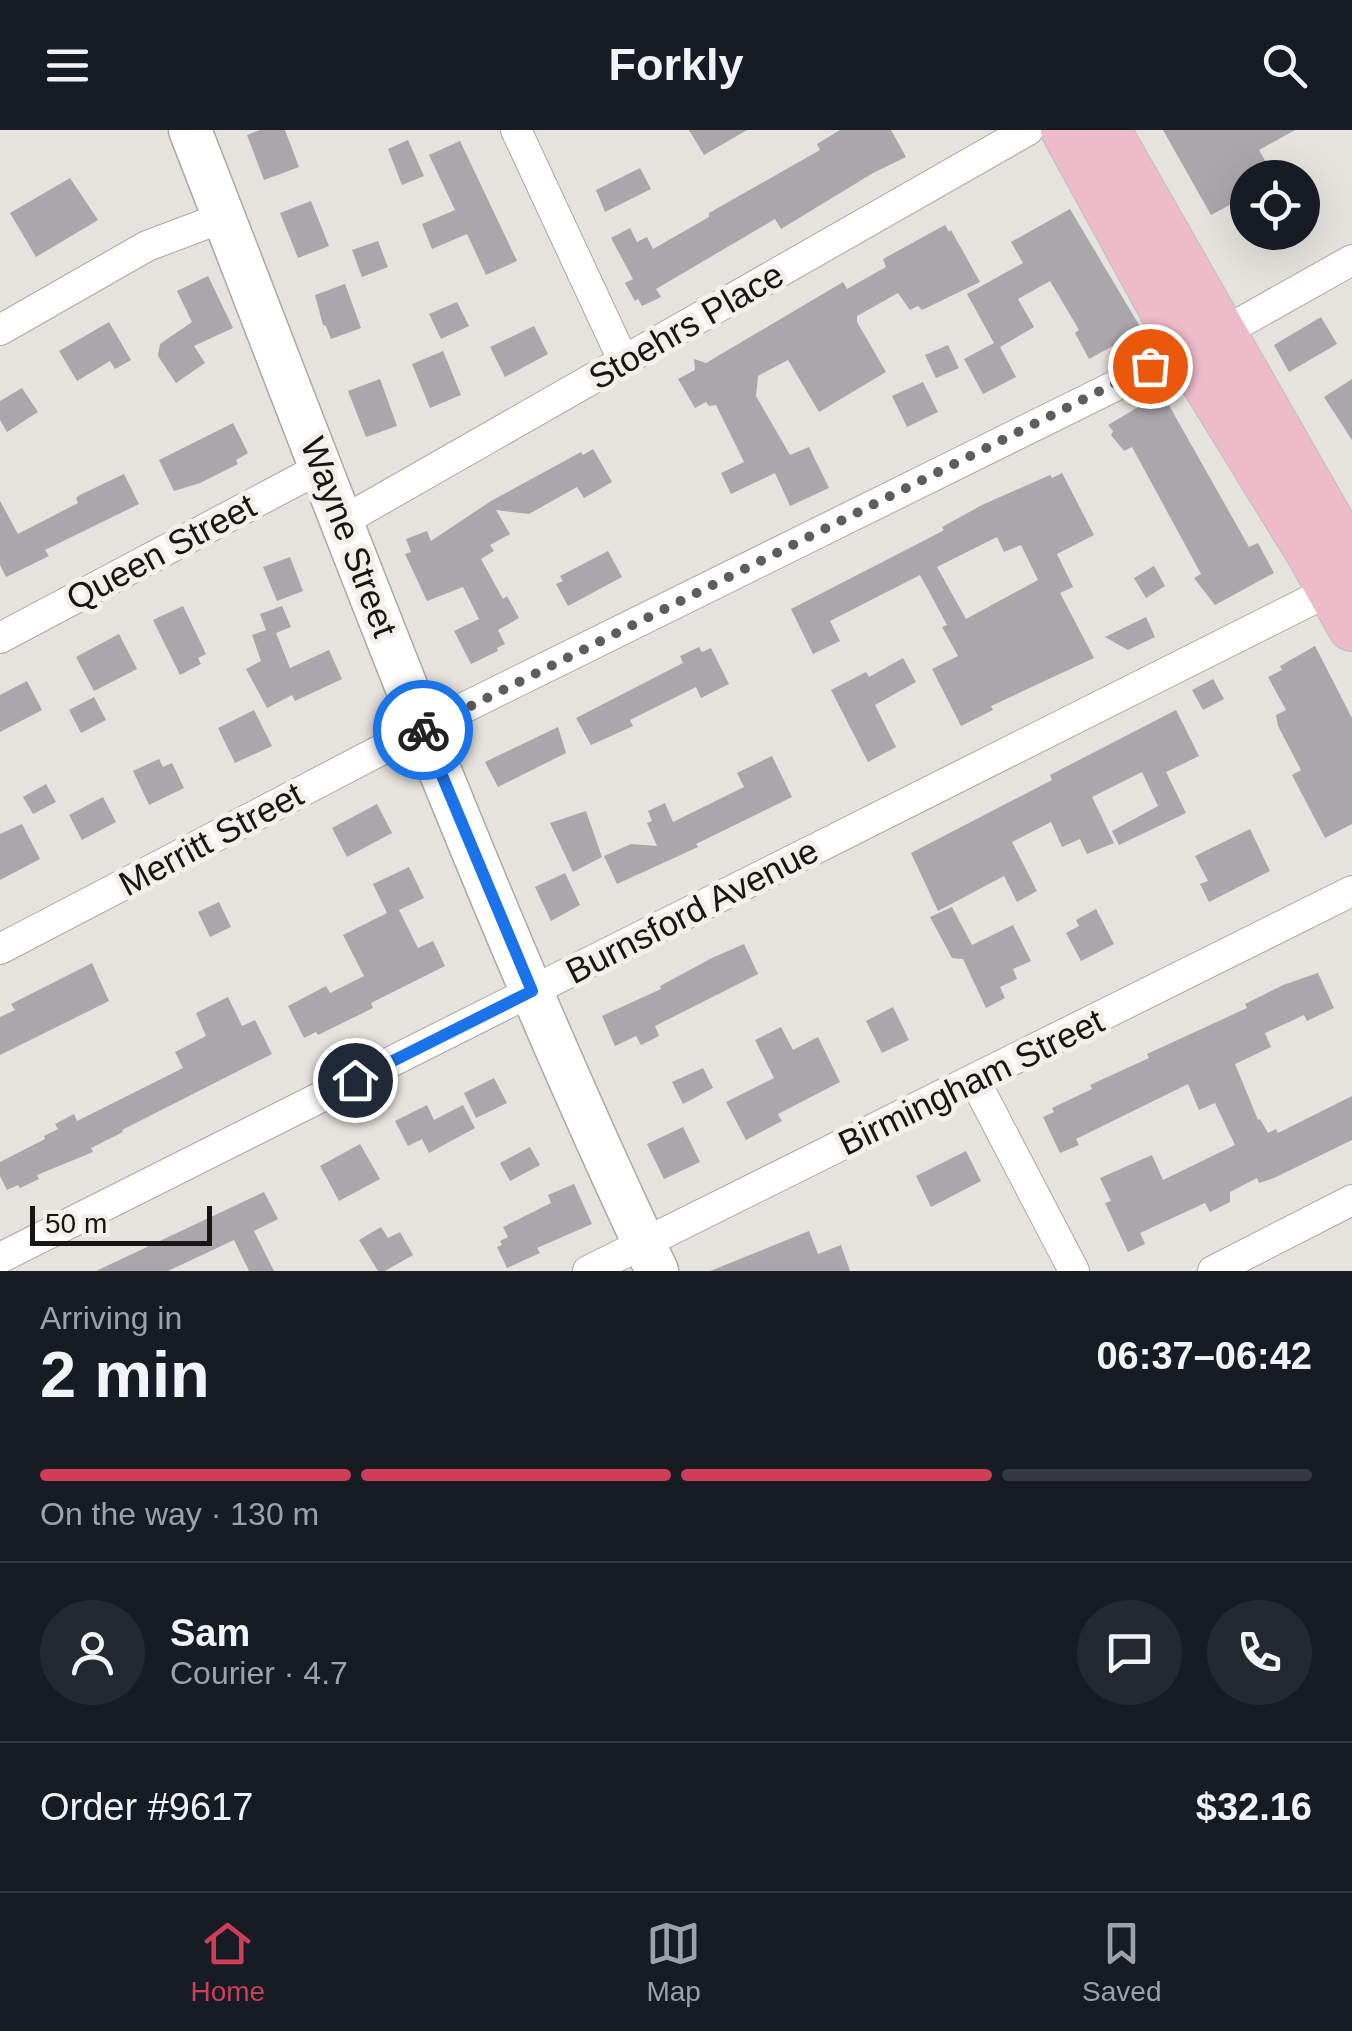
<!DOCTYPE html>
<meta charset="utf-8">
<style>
:root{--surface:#171b24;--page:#242831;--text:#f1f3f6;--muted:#9ea1a6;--line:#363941;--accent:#ce3e57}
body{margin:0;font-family:Arial,sans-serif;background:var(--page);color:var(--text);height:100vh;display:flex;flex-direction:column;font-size:38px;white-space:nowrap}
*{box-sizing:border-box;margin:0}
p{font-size:32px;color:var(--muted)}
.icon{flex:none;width:55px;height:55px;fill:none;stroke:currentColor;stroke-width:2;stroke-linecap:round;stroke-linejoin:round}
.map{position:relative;height:1141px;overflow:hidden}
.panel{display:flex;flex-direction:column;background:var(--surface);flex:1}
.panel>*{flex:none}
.tools{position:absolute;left:1230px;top:30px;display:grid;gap:20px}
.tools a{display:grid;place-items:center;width:90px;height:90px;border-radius:50%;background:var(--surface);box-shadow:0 10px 40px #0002;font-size:50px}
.scale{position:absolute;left:30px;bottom:25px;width:182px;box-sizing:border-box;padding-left:10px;border:5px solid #171614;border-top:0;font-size:28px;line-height:35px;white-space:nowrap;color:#171614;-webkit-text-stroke:8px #f3efea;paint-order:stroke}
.pin{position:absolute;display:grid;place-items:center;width:85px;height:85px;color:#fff;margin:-42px;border:5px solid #fff;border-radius:50%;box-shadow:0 2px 10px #0007}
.courier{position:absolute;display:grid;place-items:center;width:100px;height:100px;margin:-50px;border:8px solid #1a73e8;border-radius:50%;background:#fff;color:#222;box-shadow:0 2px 12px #0007}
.overview em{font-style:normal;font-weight:700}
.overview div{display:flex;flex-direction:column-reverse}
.overview{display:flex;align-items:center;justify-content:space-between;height:170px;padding:0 40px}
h1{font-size:65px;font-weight:700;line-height:75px}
.bar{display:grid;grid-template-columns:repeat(4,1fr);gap:15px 10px;align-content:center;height:120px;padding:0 40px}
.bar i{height:12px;border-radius:8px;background:var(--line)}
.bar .on{background:var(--accent)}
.bar p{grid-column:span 4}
.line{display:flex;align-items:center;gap:25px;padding:0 40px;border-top:2px solid var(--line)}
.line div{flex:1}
.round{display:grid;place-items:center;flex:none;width:105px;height:105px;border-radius:52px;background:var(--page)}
header{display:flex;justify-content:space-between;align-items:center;height:130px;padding:0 40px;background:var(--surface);font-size:45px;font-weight:700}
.menu{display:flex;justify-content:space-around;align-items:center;height:140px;border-top:2px solid var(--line);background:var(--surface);font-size:28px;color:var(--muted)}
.menu a{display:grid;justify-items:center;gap:5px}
.menu .on{color:var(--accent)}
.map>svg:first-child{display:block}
</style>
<header><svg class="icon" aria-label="menu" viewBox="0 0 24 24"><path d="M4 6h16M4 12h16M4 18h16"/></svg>Forkly<svg class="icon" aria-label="search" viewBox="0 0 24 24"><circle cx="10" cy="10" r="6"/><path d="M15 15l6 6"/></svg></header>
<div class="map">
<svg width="1352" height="1141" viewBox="0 0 1352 1141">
<rect width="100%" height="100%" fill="#e6e2dd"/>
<g fill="#aaa6ac" fill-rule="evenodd">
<polygon points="260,0 285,0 299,37 264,50 247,5"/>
<polygon points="689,0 747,0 704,25"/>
<polygon points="840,0 891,0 906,27 873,43 781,99 775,89 656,159 661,167 642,176 638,169 635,171 625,153 633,149 611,108 630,98 637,112 647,107 653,119 709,87 709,83 820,20 817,14"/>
<polygon points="1163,0 1295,0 1259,20 1275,48 1248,48 1248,65 1211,85"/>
<polygon points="408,10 424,46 402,55 388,19"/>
<polygon points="460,11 517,131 486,145 467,104 432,119 422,94 455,80 429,25"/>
<polygon points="640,38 651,59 605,82 596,60"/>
<polygon points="70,48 98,90 36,127 10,83"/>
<polygon points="311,71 329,116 298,128 280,83"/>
<polygon points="1070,79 1142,200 1089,229 1075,203 1079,200 1050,151 1018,169 1034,197 1000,217 1016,247 983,264 964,229 994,213 967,164 1023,133 1011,112"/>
<polygon points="945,95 949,102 951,100 980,152 922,180 918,176 910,180 898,163 857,186 857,192 886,242 819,282 788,230 758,246 756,266 790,325 809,317 829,358 790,376 775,343 731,364 721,343 744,332 716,275 709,276 706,272 695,278 678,249 695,240 694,229 706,233 843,152 847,159 886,137 883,129"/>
<polygon points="378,111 388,137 362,147 352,120"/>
<polygon points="208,146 233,198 194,216 205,233 176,253 158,226 160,214 192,192 177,161"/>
<polygon points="345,154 361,198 331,209 326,196 323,195 315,165"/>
<polygon points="457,172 469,196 441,209 429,184"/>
<polygon points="1321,187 1337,214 1289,242 1274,215"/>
<polygon points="109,192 131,230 115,239 110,231 77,251 59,221"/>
<polygon points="534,196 548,224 505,247 490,217"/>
<polygon points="948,215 959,238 936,248 925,225"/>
<polygon points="443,221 461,265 430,278 412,234"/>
<polygon points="380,249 397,296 366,307 348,261"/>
<polygon points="1352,249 1352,310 1324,267"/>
<polygon points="923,252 938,282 907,297 892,266"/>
<polygon points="22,258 38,282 7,302 0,290 0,271"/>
<polygon points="1162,263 1249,417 1258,413 1274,443 1215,475 1194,448 1201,444 1132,317 1124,321 1111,305 1113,301 1108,295"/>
<polygon points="233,293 248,323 236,330 238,334 200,353 174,361 159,330"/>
<polygon points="593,319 612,352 584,368 577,357 529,384 496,380 510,404 490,415 494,421 481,429 503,469 507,466 519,488 498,500 505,514 497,518 498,521 471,534 454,501 479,489 463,457 427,471 405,424 411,422 406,409 427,401 431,411 491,371 581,322 583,325"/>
<path d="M1062,343L1094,405L1057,424L1073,457L1060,463L1094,528L991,576L993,580L961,596L932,539L958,526L942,497L947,495L920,445L830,491L840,511L813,524L791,479L931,407L944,400L942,397L982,375L1050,345L1052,348ZM997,407L1004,422L1021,415L1038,450L966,489L937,437Z"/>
<polygon points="124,344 139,374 45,420 49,426 6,447 0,435 0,371 18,404 78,373 76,368 80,365"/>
<polygon points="608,421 622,447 568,476 556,454 563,451 560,446"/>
<polygon points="290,427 303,461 277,471 263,437"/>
<polygon points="1154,436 1165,456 1146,468 1134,448"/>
<polygon points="183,476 206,524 198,528 201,534 180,545 153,490"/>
<polygon points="282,476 291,497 276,503 290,538 329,520 342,549 295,571 292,565 267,578 246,539 261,531 252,505 266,500 260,484"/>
<polygon points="1146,487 1155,507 1128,520 1105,507"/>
<polygon points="119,504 137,539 94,561 76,527"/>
<polygon points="1315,516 1352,588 1352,694 1325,708 1292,645 1301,640 1278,596 1276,585 1286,580 1268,547 1282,540 1280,536"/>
<polygon points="699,517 702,522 711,518 729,554 701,568 696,557 630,590 633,596 591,615 576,588 683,533 680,526"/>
<polygon points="903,528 916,552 875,575 896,617 868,632 831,560 866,542 869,547"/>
<polygon points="1213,549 1224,569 1203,580 1192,560"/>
<polygon points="27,551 42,580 0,602 0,565"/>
<polygon points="94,567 106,590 81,603 69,580"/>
<polygon points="254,580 272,616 235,633 218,598"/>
<polygon points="1176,580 1199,626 1166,642 1186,683 1119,715 1112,701 1158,676 1142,642 1092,667 1114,713 1087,724 1080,709 1062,717 1051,692 1012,712 1037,761 1017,772 1004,746 938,781 911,723 1052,650 1050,645"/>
<polygon points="558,597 566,623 498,657 485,632"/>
<polygon points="772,626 792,667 696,714 698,717 617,754 604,726 631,714 657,716 647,693 652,691 648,681 665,673 673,692 744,657 737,643"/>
<polygon points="159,629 163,637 172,633 184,658 149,675 133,641"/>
<polygon points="46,654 56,672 33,684 23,667"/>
<polygon points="103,667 116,692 82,710 69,685"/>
<polygon points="377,674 392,703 347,727 332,698"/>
<polygon points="586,681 602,727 573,742 550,693"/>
<polygon points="22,694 40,729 0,750 0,704"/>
<polygon points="1250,699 1270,741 1209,772 1200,754 1208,751 1195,726"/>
<polygon points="409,737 424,768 399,780 418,818 433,811 445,836 371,873 373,878 318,905 316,902 304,908 288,876 326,856 330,863 364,846 343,805 387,783 373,754"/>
<polygon points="565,743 580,775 551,791 535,757"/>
<polygon points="219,772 231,797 210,807 198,782"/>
<polygon points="952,777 972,815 1013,795 1031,831 1013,839 1017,849 1000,857 1005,868 986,878 963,829 952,828 930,787"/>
<polygon points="1096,779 1114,814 1081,831 1066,803 1079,796 1076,790"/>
<polygon points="744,814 758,844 655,896 659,906 641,915 636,906 615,916 602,886 661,859 660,856 712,828"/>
<polygon points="92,833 109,871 0,925 0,887 15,880 11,874"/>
<polygon points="1318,843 1334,878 1307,891 1304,885 1265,903 1271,917 1235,934 1258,990 1260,989 1268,1003 1276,999 1278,1003 1352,966 1352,1010 1274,1048 1259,1053 1257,1048 1230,1062 1230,1072 1210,1082 1205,1073 1140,1103 1145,1114 1128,1122 1105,1073 1111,1071 1100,1048 1152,1025 1163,1050 1235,1015 1215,973 1199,980 1188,954 1076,1009 1079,1015 1060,1023 1043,987 1054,982 1052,978 1092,959 1090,955 1149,928 1147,924 1247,878 1245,874 1283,855"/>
<polygon points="228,867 242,896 255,890 272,924 122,1000 123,1002 91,1018 93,1022 37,1045 39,1049 20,1058 18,1055 7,1060 0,1046 0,1032 45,1009 44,1006 58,999 55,994 74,984 77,991 183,938 175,922 206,906 196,883"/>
<polygon points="893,877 909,910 882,923 866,891"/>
<polygon points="781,897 793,920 818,907 840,952 778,984 782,991 746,1010 726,972 774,948 755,910"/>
<polygon points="703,938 713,958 683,974 672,952"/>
<polygon points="494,948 507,973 476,988 464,963"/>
<polygon points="427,975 434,990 463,975 475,998 429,1023 422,1009 408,1016 395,991"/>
<polygon points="683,997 700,1032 664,1049 647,1014"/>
<polygon points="360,1014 380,1049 339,1071 320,1036"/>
<polygon points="530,1017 540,1035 510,1051 500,1033"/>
<polygon points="966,1021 981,1051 931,1077 916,1046"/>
<polygon points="574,1054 592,1094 537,1118 540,1123 507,1138 497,1117 502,1115 500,1111 508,1107 503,1097 551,1073 548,1065"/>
<polygon points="264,1062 278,1089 254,1101 274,1141 249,1141 234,1110 168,1141 96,1141"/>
<polygon points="381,1097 388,1108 400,1102 413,1125 385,1141 378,1141 359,1110"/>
<polygon points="809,1101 818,1124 841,1115 850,1141 710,1141"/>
</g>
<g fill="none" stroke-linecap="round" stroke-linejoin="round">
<defs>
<g id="street">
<polyline points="516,0 624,232"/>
<polyline points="0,200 147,116 224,87"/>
<polyline points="343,391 1028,0"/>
<polyline points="0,508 322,337"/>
<polyline points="0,819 423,598 1222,203 1352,130"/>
<polyline points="975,951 1074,1141"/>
<polyline points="0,1128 1331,460 1349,462"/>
<polyline points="588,1141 1352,761"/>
<polyline points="1213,1141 1352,1070"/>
</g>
<path id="secondary" d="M190,0C339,383 481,769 657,1141"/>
<g id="primary">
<polyline points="1065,0 1185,219 1310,422 1352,497"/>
<polyline points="1106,0 1348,424"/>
</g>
</defs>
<use href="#street" stroke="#aca8a3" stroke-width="32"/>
<use href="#secondary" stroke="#aca8a3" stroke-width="45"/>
<use href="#primary" stroke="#bebebd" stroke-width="50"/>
<use href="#street" stroke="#fff" stroke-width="30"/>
<use href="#secondary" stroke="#fff" stroke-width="42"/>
<use href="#primary" stroke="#eebbcb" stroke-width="48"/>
</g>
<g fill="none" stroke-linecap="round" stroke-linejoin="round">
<polyline stroke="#5f5d5a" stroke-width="10" stroke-dasharray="0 18" points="423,600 1150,236"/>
<polyline stroke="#1a73e8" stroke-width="12" points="355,950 532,861 423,600"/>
</g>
<g text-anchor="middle" stroke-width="10" stroke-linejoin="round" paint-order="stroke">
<g font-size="35" fill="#171614" stroke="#f3efea">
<text transform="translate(686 196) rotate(-30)" y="12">Stoehrs Place</text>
<text transform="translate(349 407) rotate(69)" y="12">Wayne Street</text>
<text transform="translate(161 422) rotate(-28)" y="12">Queen Street</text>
<text transform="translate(211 709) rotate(-28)" y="12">Merritt Street</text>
<text transform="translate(692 781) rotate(-27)" y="12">Burnsford Avenue</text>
<text transform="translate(971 952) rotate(-26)" y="12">Birmingham Street</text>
</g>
</g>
</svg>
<div class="tools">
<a><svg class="icon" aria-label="locate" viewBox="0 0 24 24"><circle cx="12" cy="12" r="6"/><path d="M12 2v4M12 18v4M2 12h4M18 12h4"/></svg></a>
</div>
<div class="scale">50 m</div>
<div class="pin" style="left:1150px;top:236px;background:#ea580c"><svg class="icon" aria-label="bag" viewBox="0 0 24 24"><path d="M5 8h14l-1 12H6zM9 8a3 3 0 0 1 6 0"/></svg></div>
<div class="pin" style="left:355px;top:950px;background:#1f2937"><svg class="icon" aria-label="home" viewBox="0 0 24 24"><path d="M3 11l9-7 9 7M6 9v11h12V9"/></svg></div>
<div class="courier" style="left:423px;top:600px"><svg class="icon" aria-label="bike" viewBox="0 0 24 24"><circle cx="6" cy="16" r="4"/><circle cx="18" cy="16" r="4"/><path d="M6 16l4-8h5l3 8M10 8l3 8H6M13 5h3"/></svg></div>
</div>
<section class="panel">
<div class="overview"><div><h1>2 min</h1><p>Arriving in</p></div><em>06:37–06:42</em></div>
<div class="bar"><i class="on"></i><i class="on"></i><i class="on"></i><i></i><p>On the way · 130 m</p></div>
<div class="line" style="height:180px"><a class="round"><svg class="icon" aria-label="person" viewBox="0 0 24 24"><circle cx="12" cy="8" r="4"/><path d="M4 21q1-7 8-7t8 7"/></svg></a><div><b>Sam</b><p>Courier · 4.7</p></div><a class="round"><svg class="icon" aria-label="chat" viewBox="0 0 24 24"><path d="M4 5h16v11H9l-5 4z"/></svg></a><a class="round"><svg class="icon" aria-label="phone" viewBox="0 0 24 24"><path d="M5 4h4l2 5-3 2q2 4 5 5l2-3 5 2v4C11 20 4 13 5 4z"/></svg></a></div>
<div class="line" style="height:130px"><div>Order #9617</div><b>$32.16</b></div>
</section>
<nav class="menu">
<a class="on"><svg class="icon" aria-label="home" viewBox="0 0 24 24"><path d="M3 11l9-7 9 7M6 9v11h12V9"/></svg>Home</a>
<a><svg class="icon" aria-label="map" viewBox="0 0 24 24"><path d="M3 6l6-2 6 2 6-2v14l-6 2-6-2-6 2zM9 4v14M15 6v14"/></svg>Map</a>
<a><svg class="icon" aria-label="saved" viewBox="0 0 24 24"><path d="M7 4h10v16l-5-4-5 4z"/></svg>Saved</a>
</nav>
